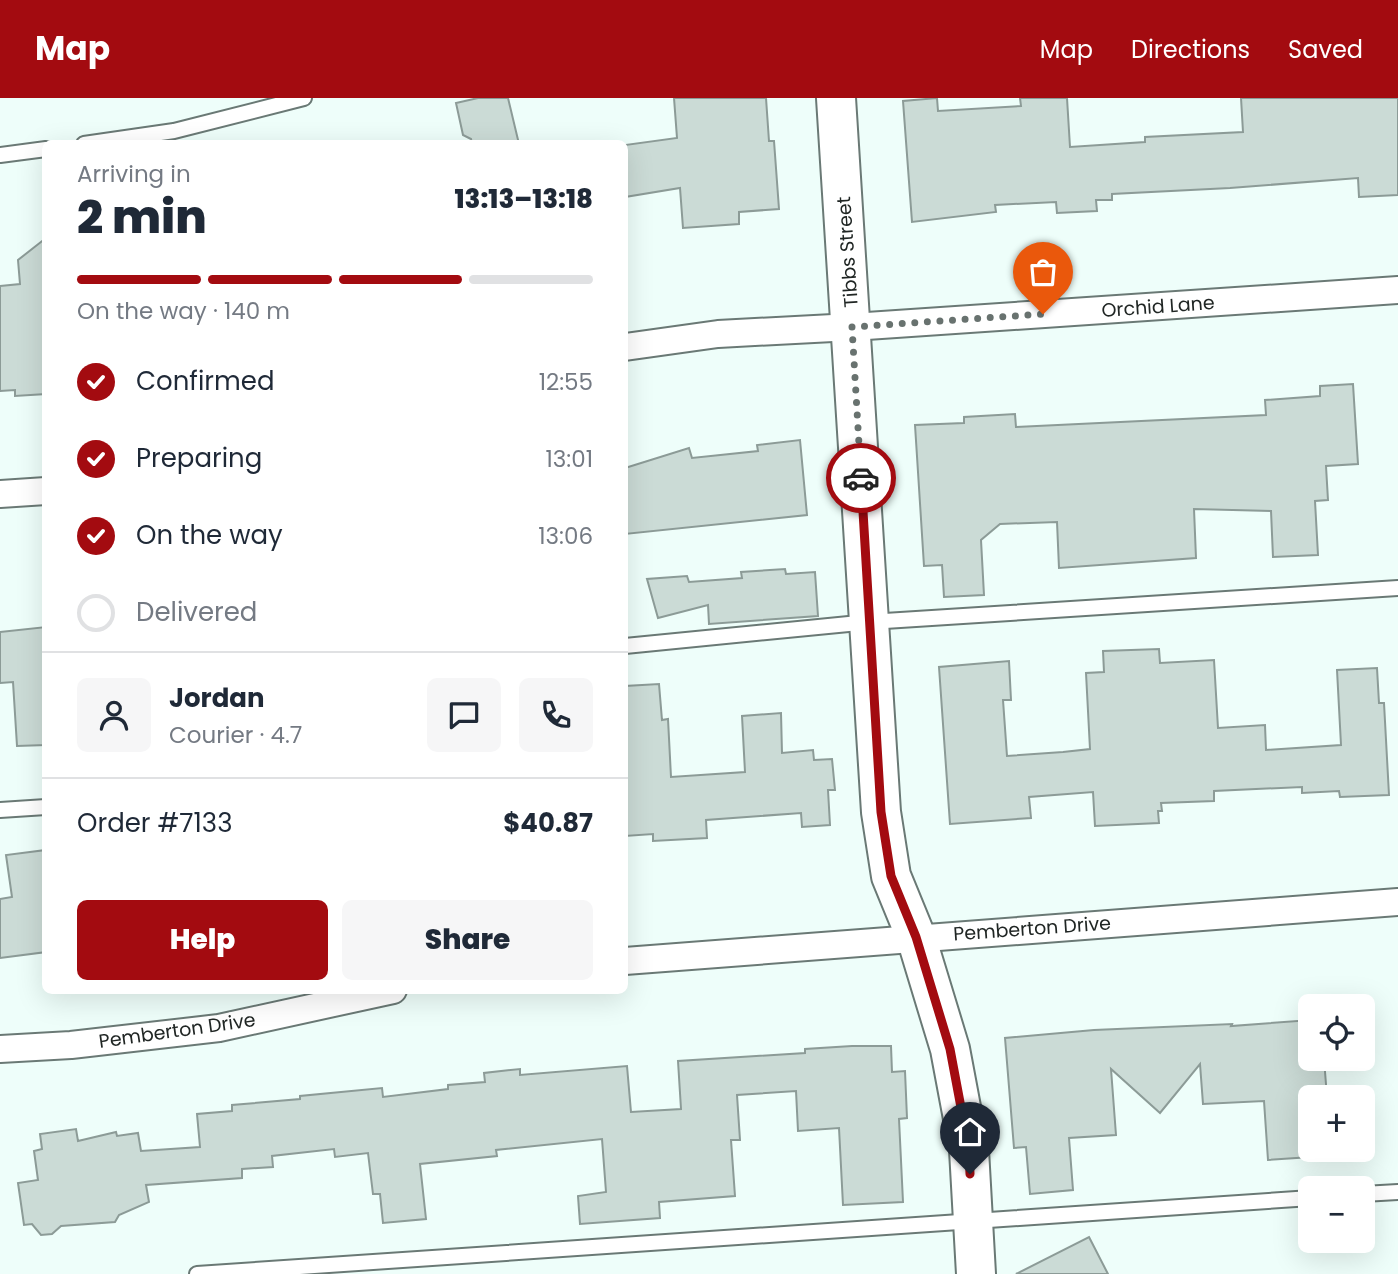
<!DOCTYPE html>
<meta charset="utf-8">
<style>
:root{--surface:#fff;--page:#f6f6f7;--text:#1f2937;--muted:#747a83;--line:#e0e1e3;--accent:#a30b10}
body{margin:0;font-family:Poppins,sans-serif;background:var(--page);color:var(--text);height:100vh;display:flex;flex-direction:column;font-size:26px;white-space:nowrap}
*{box-sizing:border-box;margin:0}
p{font-size:23px;color:var(--muted)}
.icon{flex:none;width:38px;height:38px;fill:none;stroke:currentColor;stroke-width:2;stroke-linecap:round;stroke-linejoin:round}
.map{position:relative;flex:1;overflow:hidden}
.panel{position:absolute;left:42px;top:42px;width:586px;height:854px;display:flex;flex-direction:column;background:var(--surface);border-radius:10px;box-shadow:0 7px 28px #0002}
.panel>*{flex:none}
.tools{position:absolute;left:1298px;top:896px;display:grid;gap:14px}
.tools a{display:grid;place-items:center;width:77px;height:77px;border-radius:10px;background:var(--surface);box-shadow:0 7px 28px #0002;font-size:35px}
.pin{position:absolute;display:grid;place-items:center;width:60px;height:60px;color:#fff;margin:-72px -30px;border-radius:50% 50% 50% 0;rotate:-45deg;box-shadow:0 0 7px #0007}
.pin .icon{rotate:45deg}
.courier{position:absolute;display:grid;place-items:center;width:70px;height:70px;margin:-35px;border:5px solid #a30b10;border-radius:50%;background:#fff;color:#222;box-shadow:0 2px 9px #0007}
.overview em{font-style:normal;font-weight:800}
.overview div{display:flex;flex-direction:column-reverse}
.overview{display:flex;align-items:center;justify-content:space-between;height:119px;padding:0 35px}
h1{font-size:46px;font-weight:800;line-height:52px}
.bar{display:grid;grid-template-columns:repeat(4,1fr);gap:10px 7px;align-content:center;height:84px;padding:0 35px}
.bar i{height:9px;border-radius:5px;background:var(--line)}
.bar .on{background:var(--accent)}
.bar p{grid-column:span 4}
.line{display:flex;align-items:center;gap:18px;padding:0 35px;border-top:2px solid var(--line)}
.line div{flex:1}
.round{display:grid;place-items:center;flex:none;width:74px;height:74px;border-radius:10px;background:var(--page)}
ol{padding:0 35px;list-style:none}
li{display:flex;align-items:center;gap:21px;height:77px}
li p{margin-inline-start:auto}
li .icon{padding:7px;border-radius:50%;background:var(--accent);color:#fff;stroke-width:4}
li:last-child{color:var(--muted)}
li i{width:38px;height:38px;border:4px solid var(--line);border-radius:50%}
.action{display:flex;gap:14px;margin-top:auto;padding:14px 35px}
.action a{flex:1;height:80px;border-radius:10px;background:var(--accent);color:#fff;font-size:28px;font-weight:800;line-height:80px;text-align:center}
.action a+a{background:var(--page);color:var(--text)}
header{display:flex;align-items:center;gap:42px;box-sizing:border-box;height:98px;padding:0 35px;background:var(--accent);color:#fff}
header strong{font-size:33px}
nav{display:flex;gap:38px;margin-inline-start:auto;font-size:24px}
.map>svg:first-child{display:block}
</style>
<header>
<strong>Map</strong>
<nav><a>Map</a><a>Directions</a><a>Saved</a></nav>
</header>
<div class="map">
<svg width="1398" height="1176" viewBox="0 0 1398 1176">
<rect width="100%" height="100%" fill="#eefefa"/>
<g fill="#cbdbd6" stroke="#8c9b97" stroke-width="2">
<polygon points="478,0 508,0 519,46 472,46 471,41 463,37 456,5"/>
<polygon points="674,0 766,0 769,43 774,43 779,111 739,114 739,126 683,130 680,90 625,99 625,47 677,40"/>
<polygon points="937,0 938,13 1021,8 1020,0 1067,0 1070,49 1145,44 1145,39 1243,34 1241,0 1398,0 1398,97 1359,99 1358,80 1230,90 1112,96 1112,102 1096,102 1097,113 1057,115 1056,104 995,107 996,114 912,124 903,3"/>
<polygon points="46,140 46,296 15,298 15,292 0,293 0,188 20,186 18,162"/>
<polygon points="1353,286 1358,366 1326,368 1328,402 1315,403 1318,457 1273,459 1271,413 1194,411 1196,460 1059,470 1057,424 1000,426 981,442 984,497 944,499 942,467 924,468 915,327 964,325 964,319 1015,316 1016,329 1266,317 1265,302 1320,298 1320,288"/>
<polygon points="800,342 807,417 625,436 625,370 689,350 692,360 758,353 757,347"/>
<polygon points="785,471 786,476 815,474 818,518 709,526 708,507 658,520 647,481 687,478 689,484 742,480 741,474"/>
<polygon points="46,529 46,647 17,648 13,584 0,585 0,534"/>
<polygon points="1159,551 1160,565 1214,562 1218,630 1265,627 1266,652 1341,647 1337,572 1377,570 1379,605 1384,605 1389,697 1340,699 1339,693 1302,695 1302,689 1214,693 1214,703 1161,705 1162,713 1158,713 1159,725 1095,728 1093,694 1029,699 1031,720 950,726 939,569 1009,563 1011,602 1003,602 1007,658 1063,654 1090,651 1086,575 1104,574 1103,553"/>
<polygon points="659,586 662,622 668,621 671,679 745,674 742,618 781,615 782,655 813,652 814,662 832,661 835,692 828,692 830,727 802,729 801,715 706,722 707,740 653,743 653,736 625,738 625,588"/>
<polygon points="46,752 46,854 0,860 0,801 12,799 6,757"/>
<polygon points="1311,922 1311,961 1324,961 1327,999 1311,999 1311,1059 1268,1062 1264,1003 1203,1006 1200,966 1160,1015 1111,971 1116,1037 1069,1040 1073,1092 1030,1096 1026,1049 1014,1050 1005,940 1094,932 1232,926 1231,928"/>
<polygon points="852,948 891,948 892,974 905,973 907,1020 899,1021 903,1104 843,1107 839,1030 798,1033 796,993 737,997 740,1042 731,1042 735,1098 659,1104 660,1120 580,1126 578,1098 606,1094 602,1041 496,1052 497,1058 420,1066 426,1121 383,1125 380,1096 373,1096 368,1055 335,1059 334,1051 272,1058 273,1069 242,1071 242,1080 146,1087 149,1104 119,1117 115,1124 61,1128 52,1136 41,1137 32,1126 24,1127 18,1085 38,1082 34,1053 42,1051 40,1036 76,1031 78,1043 116,1034 117,1038 138,1035 141,1053 200,1049 197,1016 232,1013 232,1007 300,1001 300,998 382,990 383,999 448,991 448,987 485,984 484,975 520,971 520,977 627,968 631,1014 681,1011 678,963 805,955 805,951"/>
<polygon points="1089,1139 1108,1176 1016,1176"/>
</g>
<g fill="none" stroke-linecap="round" stroke-linejoin="round">
<defs>
<g id="lane">
<polyline points="84,46 174,33 304,0"/>
<polyline points="0,57 46,51"/>
<polyline points="625,548 869,524 1398,490"/>
<polyline points="0,712 46,709"/>
<polyline points="1363,1096 1398,1094"/>
<polyline points="197,1176 1311,1100"/>
</g>
<g id="street">
<polyline points="625,249 718,236 852,229 1398,192"/>
<polyline points="0,396 46,393"/>
<polyline points="625,863 1398,804"/>
<polyline points="0,951 71,947 219,930 393,892"/>
</g>
<polyline id="secondary" points="836,0 881,714 891,778 916,839 950,951 969,1052 976,1176"/>
</defs>
<use href="#lane" stroke="#6a7975" stroke-width="18"/>
<use href="#street" stroke="#6a7975" stroke-width="30"/>
<use href="#secondary" stroke="#6a7975" stroke-width="42"/>
<use href="#lane" stroke="#fff" stroke-width="14"/>
<use href="#street" stroke="#fff" stroke-width="26"/>
<use href="#secondary" stroke="#fff" stroke-width="38"/>
</g>
<g fill="none" stroke-linecap="round" stroke-linejoin="round">
<polyline stroke="#68726f" stroke-width="7" stroke-dasharray="0 12.6" points="861,380 852,229 1043,216"/>
<polyline stroke="#a30b10" stroke-width="9" points="861,380 881,714 891,778 916,839 950,951 969,1052 970,1076"/>
</g>
<g text-anchor="middle" stroke-width="5" stroke-linejoin="round" paint-order="stroke">
<g font-size="19" fill="#202624" stroke="#fff">
<text transform="translate(847 154) rotate(-94)" y="7">Tibbs Street</text>
<text transform="translate(1158 208) rotate(-4)" y="7">Orchid Lane</text>
<text transform="translate(1032 830) rotate(-4)" y="7">Pemberton Drive</text>
<text transform="translate(177 932) rotate(-8)" y="7">Pemberton Drive</text>
</g>
</g>
</svg>
<div class="tools">
<a><svg class="icon" aria-label="locate" viewBox="0 0 24 24"><circle cx="12" cy="12" r="6"/><path d="M12 2v4M12 18v4M2 12h4M18 12h4"/></svg></a>
<a>+</a>
<a>−</a>
</div>
<div class="pin" style="left:1043px;top:216px;background:#ea580c"><svg class="icon" aria-label="bag" viewBox="0 0 24 24"><path d="M5 8h14l-1 12H6zM9 8a3 3 0 0 1 6 0"/></svg></div>
<div class="pin" style="left:970px;top:1076px;background:#1f2937"><svg class="icon" aria-label="home" viewBox="0 0 24 24"><path d="M3 11l9-7 9 7M6 9v11h12V9"/></svg></div>
<div class="courier" style="left:861px;top:380px"><svg class="icon" aria-label="car" viewBox="0 0 24 24"><path d="M5 17H2v-5l4-1 3-4h7l3 4 3 1v5h-3M9 17h6M6 11h13"/><circle cx="7" cy="17" r="2"/><circle cx="17" cy="17" r="2"/></svg></div>
<section class="panel">
<div class="overview"><div><h1>2 min</h1><p>Arriving in</p></div><em>13:13–13:18</em></div>
<div class="bar"><i class="on"></i><i class="on"></i><i class="on"></i><i></i><p>On the way · 140 m</p></div>
<ol>
<li><svg class="icon" aria-label="check" viewBox="0 0 24 24"><path d="M5 12l5 5 9-10"/></svg>Confirmed<p>12:55</p></li>
<li><svg class="icon" aria-label="check" viewBox="0 0 24 24"><path d="M5 12l5 5 9-10"/></svg>Preparing<p>13:01</p></li>
<li><svg class="icon" aria-label="check" viewBox="0 0 24 24"><path d="M5 12l5 5 9-10"/></svg>On the way<p>13:06</p></li>
<li><i></i>Delivered</li>
</ol>
<div class="line" style="height:126px"><a class="round"><svg class="icon" aria-label="person" viewBox="0 0 24 24"><circle cx="12" cy="8" r="4"/><path d="M4 21q1-7 8-7t8 7"/></svg></a><div><b>Jordan</b><p>Courier · 4.7</p></div><a class="round"><svg class="icon" aria-label="chat" viewBox="0 0 24 24"><path d="M4 5h16v11H9l-5 4z"/></svg></a><a class="round"><svg class="icon" aria-label="phone" viewBox="0 0 24 24"><path d="M5 4h4l2 5-3 2q2 4 5 5l2-3 5 2v4C11 20 4 13 5 4z"/></svg></a></div>
<div class="line" style="height:91px"><div>Order #7133</div><b>$40.87</b></div>
<div class="action"><a>Help</a><a>Share</a></div>
</section>
</div>
